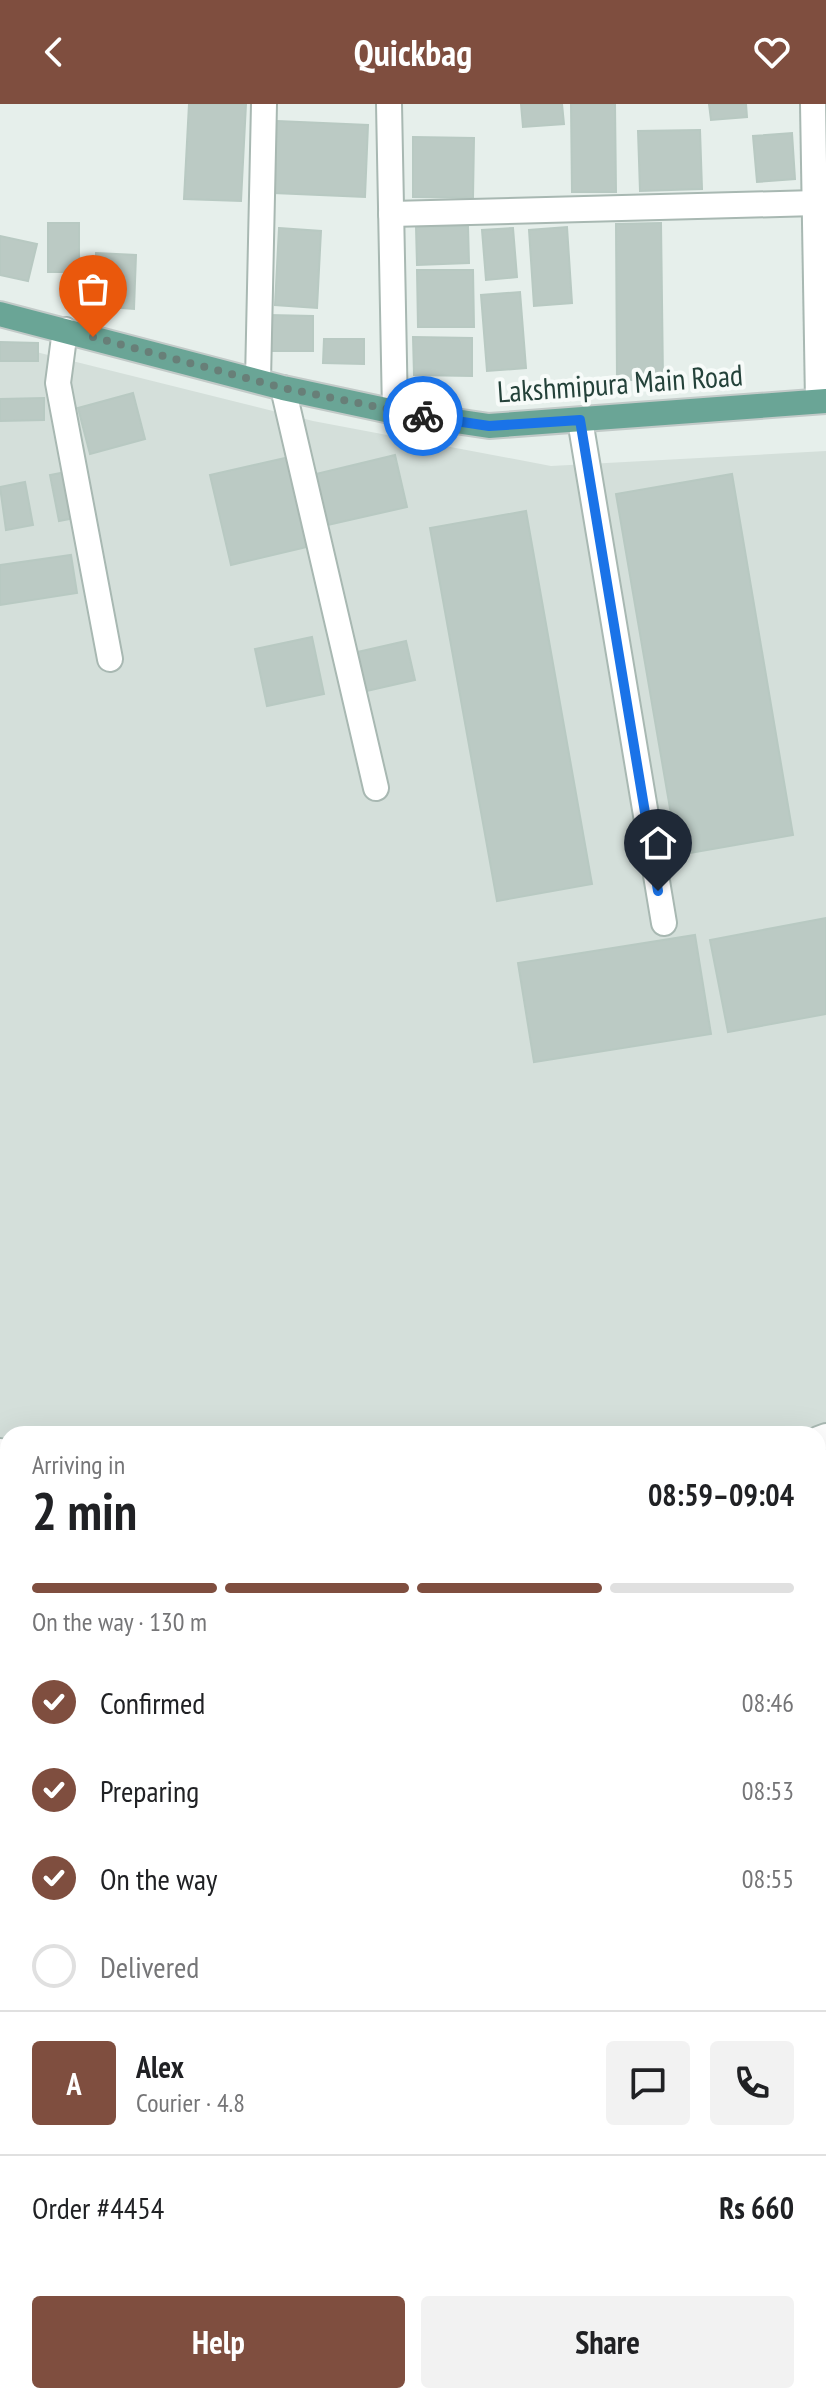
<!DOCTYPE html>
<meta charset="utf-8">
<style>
:root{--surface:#fff;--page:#f2f2f2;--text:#202124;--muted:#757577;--line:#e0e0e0;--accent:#7f4e3f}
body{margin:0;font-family:"PT Sans Narrow",sans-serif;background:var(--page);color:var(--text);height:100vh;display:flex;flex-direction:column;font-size:30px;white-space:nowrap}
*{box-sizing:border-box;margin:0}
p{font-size:26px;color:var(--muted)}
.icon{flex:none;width:44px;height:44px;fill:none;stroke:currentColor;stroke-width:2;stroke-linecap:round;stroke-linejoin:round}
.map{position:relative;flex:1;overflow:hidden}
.drawer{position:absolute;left:0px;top:1322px;width:826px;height:978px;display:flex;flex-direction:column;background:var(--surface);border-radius:24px 24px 0 0;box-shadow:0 8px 32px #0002}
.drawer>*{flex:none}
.pin{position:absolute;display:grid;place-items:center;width:68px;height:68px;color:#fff;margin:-82px -34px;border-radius:50% 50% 50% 0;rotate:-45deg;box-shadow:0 0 8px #0007}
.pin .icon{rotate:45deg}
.courier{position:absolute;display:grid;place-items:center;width:80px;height:80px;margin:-40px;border:6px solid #1a73e8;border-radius:50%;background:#fff;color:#222;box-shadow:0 2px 10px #0007}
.overview em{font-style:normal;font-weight:700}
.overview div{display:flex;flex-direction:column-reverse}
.overview{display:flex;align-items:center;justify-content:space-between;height:136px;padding:0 32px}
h1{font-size:52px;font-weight:700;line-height:60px}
.bar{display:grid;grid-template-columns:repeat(4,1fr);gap:12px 8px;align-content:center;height:96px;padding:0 32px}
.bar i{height:10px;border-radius:6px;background:var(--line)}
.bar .active{background:var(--accent)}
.bar p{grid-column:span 4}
.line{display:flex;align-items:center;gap:20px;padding:0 32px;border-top:2px solid var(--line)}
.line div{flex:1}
.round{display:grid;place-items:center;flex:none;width:84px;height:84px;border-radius:8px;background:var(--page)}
ol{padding:0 32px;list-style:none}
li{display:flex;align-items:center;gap:24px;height:88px}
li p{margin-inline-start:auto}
li .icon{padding:8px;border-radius:50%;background:var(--accent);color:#fff;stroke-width:4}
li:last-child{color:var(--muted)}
li i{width:44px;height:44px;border:4px solid var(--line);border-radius:50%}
.primary-button{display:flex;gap:16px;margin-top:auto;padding:16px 32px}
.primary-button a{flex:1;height:92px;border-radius:8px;background:var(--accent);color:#fff;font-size:32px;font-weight:700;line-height:92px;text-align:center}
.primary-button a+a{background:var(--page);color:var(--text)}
header{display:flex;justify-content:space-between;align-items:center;height:104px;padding:0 32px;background:var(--accent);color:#fff;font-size:36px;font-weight:700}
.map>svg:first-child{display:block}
</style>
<header><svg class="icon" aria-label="back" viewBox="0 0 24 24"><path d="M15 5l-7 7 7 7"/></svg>Quickbag<svg class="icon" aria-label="heart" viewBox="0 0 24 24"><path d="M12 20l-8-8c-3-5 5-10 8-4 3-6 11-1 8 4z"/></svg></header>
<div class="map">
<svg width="826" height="2299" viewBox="0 0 826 2299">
<rect width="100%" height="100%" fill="#e6efeb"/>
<polygon fill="#d4dfda" points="0,239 313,317 551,362 826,347 826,2046 818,2044 818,1330 8,1330 8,1834 0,1832"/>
<g fill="#bbcac4" stroke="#b8c9c2" stroke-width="2">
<polygon points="189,0 246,0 241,97 184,95"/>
<polygon points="521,0 562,0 564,20 523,23"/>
<polygon points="571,0 615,0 616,88 572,88"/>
<polygon points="709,0 746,0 747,13 711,16"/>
<polygon points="277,17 368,21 365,93 274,89"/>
<polygon points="700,26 702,85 640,87 638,27"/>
<polygon points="792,29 795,75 757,78 753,32"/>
<polygon points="413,33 474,34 473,94 413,93"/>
<rect x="48" y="119" width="31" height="49"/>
<polygon points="661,119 663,276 617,276 616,120"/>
<polygon points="468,122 469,159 417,161 416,123"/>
<polygon points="567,123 572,199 534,202 529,126"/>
<polygon points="279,124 321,127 317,204 275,201"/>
<polygon points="513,124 517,173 486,176 482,126"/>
<polygon points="0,132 37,140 28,177 0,171"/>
<polygon points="96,149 136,151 134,205 94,202"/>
<polygon points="417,166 473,166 474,223 418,223"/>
<polygon points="520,188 526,264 487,267 481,191"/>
<polygon points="269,211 313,212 313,247 269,247"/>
<polygon points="413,233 472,234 472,272 414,271"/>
<polygon points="324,235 364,235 364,260 323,259"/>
<polygon points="0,238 38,239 38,257 0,257"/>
<polygon points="133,289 145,335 90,350 78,304"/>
<polygon points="44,294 44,316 0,317 0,295"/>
<polygon points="395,351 407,403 323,422 312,371"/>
<polygon points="294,352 315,441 231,461 210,371"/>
<polygon points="66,368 75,414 59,417 50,371"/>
<polygon points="732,370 793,731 678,751 616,390"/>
<polygon points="25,378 33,421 6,426 0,383"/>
<polygon points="526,407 592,780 497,797 430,424"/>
<polygon points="71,451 77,489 0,501 0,461"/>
<polygon points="312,533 324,590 267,602 255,545"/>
<polygon points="406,537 415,576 362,588 353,549"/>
<polygon points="826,814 826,910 728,928 710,836"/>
<polygon points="695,831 711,930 534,958 518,859"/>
</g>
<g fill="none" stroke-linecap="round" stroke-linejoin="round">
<defs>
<g id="minor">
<polyline points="389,0 395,308"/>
<polyline points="813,0 818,297"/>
<polyline points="391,110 816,99"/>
<polyline points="65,226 58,279 110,555"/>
<polyline points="258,276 264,0"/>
<polyline points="283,284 376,684"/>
<polyline points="580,316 664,819"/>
<polyline points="818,1335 826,1332"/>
<polyline points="0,1347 8,1349"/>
<polyline points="0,1831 8,1834"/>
</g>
<polyline id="major" points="0,210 283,284 395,308 489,322 826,297"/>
</defs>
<use href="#minor" stroke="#a8b8b2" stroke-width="28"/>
<use href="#major" stroke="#c2cac8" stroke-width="28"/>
<use href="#minor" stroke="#fff" stroke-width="24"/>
<use href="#major" stroke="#6aa596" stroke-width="24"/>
</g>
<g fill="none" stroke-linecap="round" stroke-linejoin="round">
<polyline stroke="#687f78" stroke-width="8" stroke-dasharray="0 14.4" points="93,233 283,284 423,312"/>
<polyline stroke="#1a73e8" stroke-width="10" points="423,312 489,322 580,316 658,787"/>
</g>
<g text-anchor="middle" stroke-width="8" stroke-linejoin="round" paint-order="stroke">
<g font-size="30" fill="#24423a" stroke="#f7fbf9">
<text transform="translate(620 280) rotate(-4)" y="10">Lakshmipura Main Road</text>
</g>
</g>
</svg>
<div class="pin" style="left:93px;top:233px;background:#ea580c"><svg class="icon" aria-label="bag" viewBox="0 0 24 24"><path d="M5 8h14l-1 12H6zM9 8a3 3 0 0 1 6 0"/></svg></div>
<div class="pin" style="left:658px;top:787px;background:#1f2937"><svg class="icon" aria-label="home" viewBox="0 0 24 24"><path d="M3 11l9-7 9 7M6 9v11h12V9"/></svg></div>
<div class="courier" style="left:423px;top:312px"><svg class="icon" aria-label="bike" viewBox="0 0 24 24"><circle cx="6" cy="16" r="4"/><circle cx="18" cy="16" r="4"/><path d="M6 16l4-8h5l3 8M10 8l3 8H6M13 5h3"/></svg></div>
<section class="drawer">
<div class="overview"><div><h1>2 min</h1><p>Arriving in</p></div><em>08:59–09:04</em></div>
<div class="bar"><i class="active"></i><i class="active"></i><i class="active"></i><i></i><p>On the way · 130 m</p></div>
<ol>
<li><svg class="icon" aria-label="check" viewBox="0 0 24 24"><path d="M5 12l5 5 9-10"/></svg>Confirmed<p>08:46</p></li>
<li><svg class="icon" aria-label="check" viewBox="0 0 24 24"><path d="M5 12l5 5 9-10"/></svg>Preparing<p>08:53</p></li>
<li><svg class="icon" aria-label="check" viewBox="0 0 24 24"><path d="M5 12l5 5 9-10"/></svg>On the way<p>08:55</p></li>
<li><i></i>Delivered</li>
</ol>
<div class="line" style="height:144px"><b class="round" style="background:var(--accent);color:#fff">A</b><div><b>Alex</b><p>Courier · 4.8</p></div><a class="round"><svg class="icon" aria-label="chat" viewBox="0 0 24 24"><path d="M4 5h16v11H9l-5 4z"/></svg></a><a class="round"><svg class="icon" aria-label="phone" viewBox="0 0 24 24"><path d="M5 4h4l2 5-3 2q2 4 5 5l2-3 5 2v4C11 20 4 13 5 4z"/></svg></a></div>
<div class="line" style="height:104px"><div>Order #4454</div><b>Rs 660</b></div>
<div class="primary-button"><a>Help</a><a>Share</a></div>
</section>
</div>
